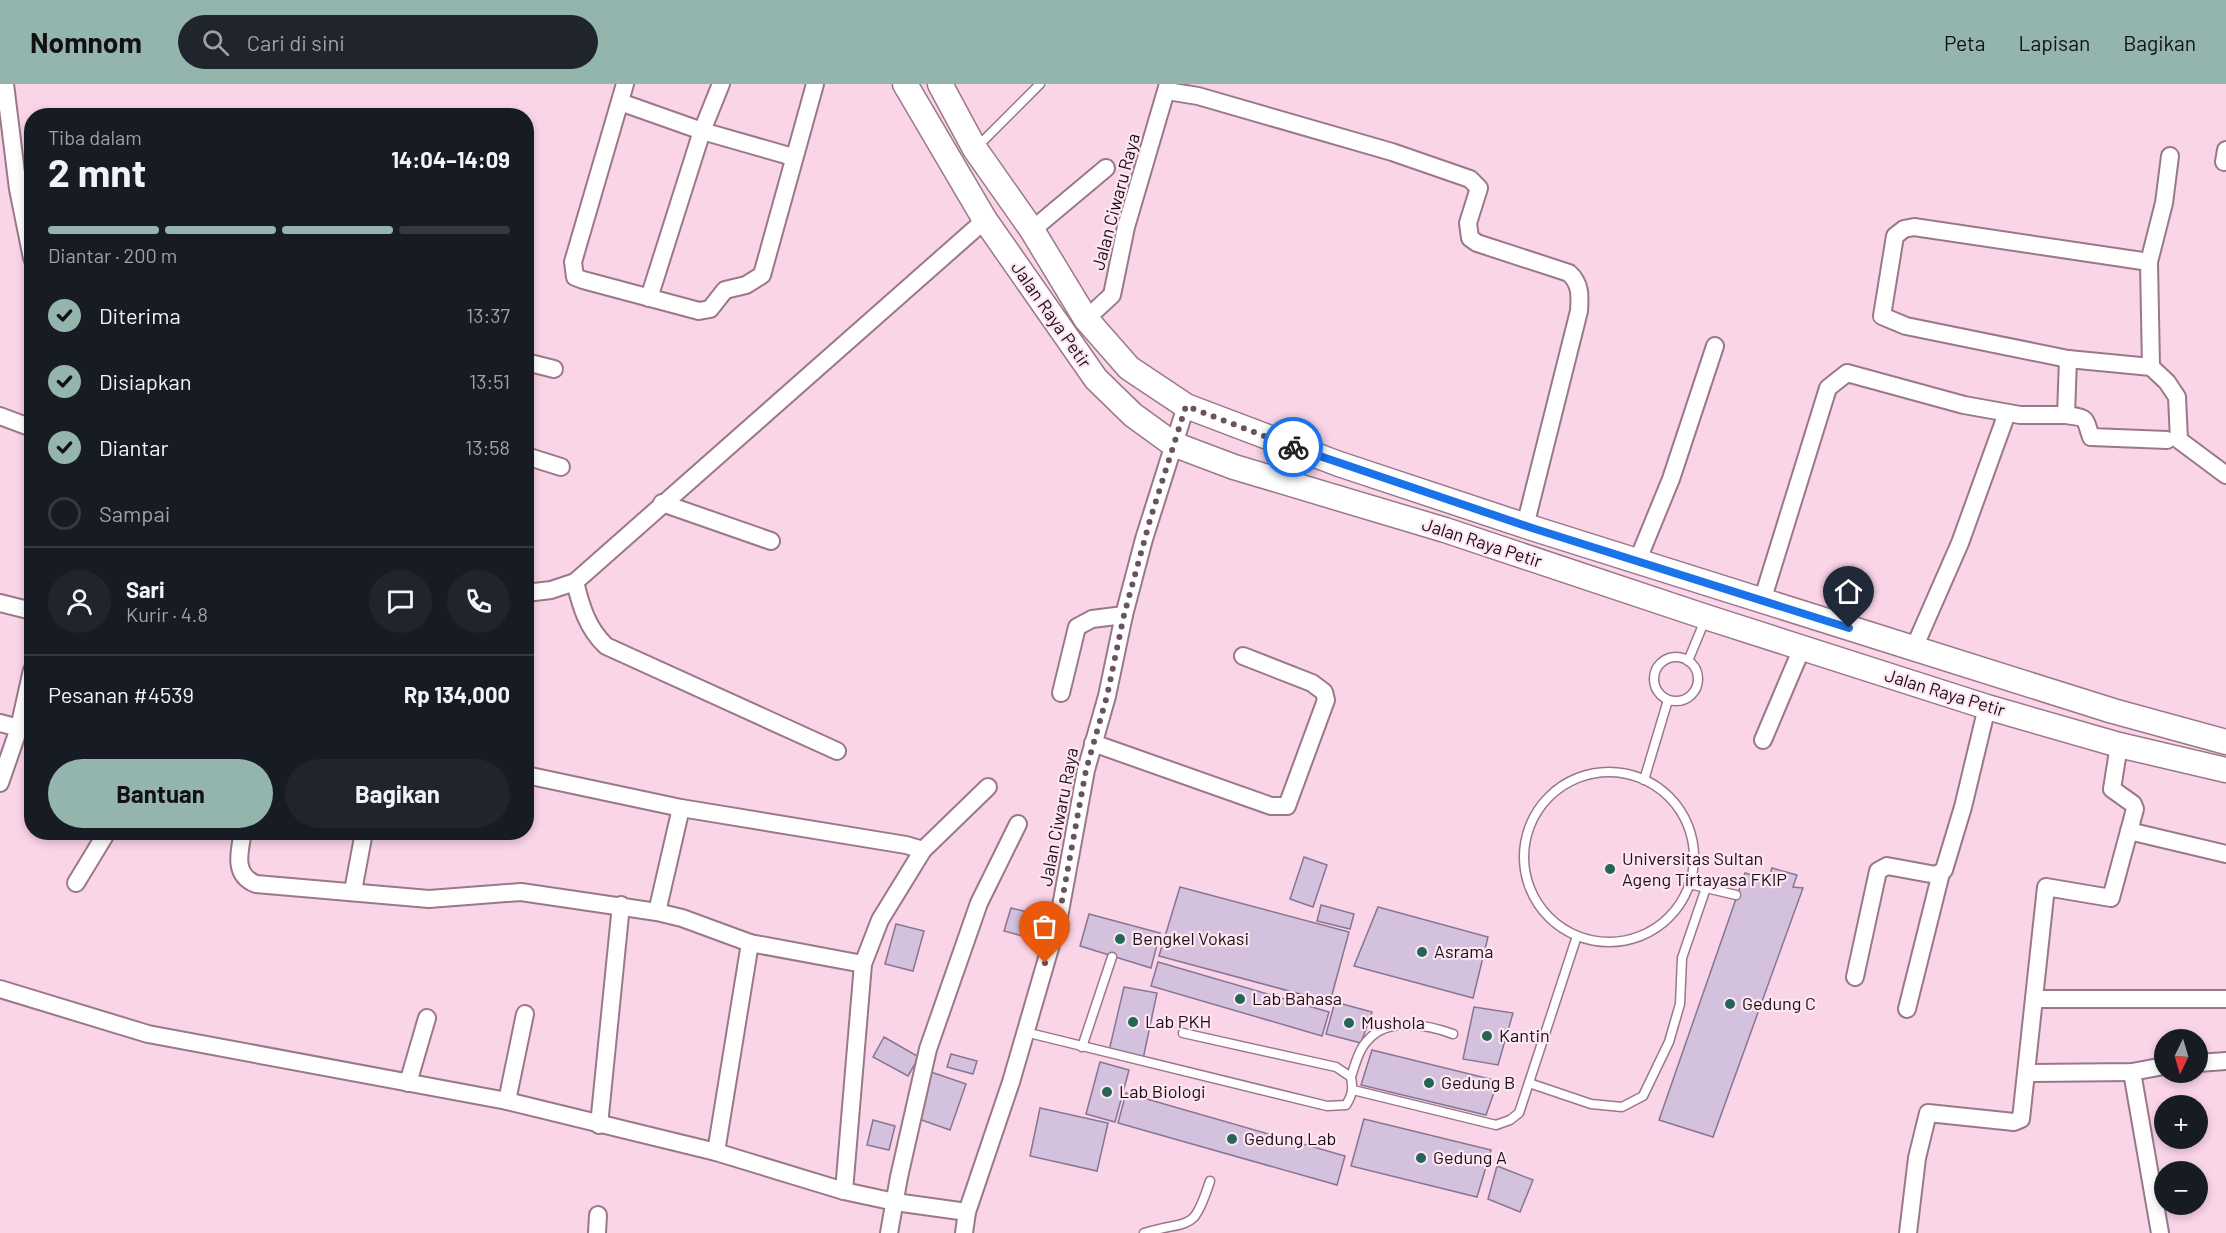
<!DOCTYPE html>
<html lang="id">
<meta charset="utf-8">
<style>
:root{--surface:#171b24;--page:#20242c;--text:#f1f3f6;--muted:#9ea1a6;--line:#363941;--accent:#94b4ae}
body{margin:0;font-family:Barlow,sans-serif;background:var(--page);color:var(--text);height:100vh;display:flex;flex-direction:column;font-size:22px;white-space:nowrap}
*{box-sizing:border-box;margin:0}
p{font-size:20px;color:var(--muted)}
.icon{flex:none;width:33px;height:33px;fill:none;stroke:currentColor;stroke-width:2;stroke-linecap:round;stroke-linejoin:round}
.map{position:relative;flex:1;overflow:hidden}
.details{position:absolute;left:24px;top:24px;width:510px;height:732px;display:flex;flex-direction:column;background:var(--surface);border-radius:24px;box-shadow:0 3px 9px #0003}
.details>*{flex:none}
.needle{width:39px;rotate:185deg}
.fabs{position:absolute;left:2154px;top:945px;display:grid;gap:12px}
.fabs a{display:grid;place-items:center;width:54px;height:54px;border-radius:50%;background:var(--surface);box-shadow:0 3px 9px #0003;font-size:30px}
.pin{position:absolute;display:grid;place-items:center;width:51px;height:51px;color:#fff;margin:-62px -26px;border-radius:50% 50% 50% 0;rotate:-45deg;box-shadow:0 0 6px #0007}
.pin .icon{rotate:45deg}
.courier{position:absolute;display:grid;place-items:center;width:60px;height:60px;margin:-30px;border:4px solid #1a73e8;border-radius:50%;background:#fff;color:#222;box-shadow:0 2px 8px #0007}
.head em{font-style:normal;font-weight:700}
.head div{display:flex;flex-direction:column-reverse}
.head{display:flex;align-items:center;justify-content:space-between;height:102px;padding:0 24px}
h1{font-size:39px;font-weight:700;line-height:45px}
.bar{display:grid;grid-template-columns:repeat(4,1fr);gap:9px 6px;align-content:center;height:72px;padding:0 24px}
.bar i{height:8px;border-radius:4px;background:var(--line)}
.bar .active{background:var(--accent)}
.bar p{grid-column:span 4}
.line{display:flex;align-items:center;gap:15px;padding:0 24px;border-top:2px solid var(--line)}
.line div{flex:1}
.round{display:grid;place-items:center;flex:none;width:63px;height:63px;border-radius:32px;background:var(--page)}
ol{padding:0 24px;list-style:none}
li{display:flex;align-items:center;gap:18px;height:66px}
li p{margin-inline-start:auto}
li .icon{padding:6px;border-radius:50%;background:var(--accent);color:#111;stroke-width:4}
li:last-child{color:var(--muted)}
li i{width:33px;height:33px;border:3px solid var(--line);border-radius:50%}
.button{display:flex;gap:12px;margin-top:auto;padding:12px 24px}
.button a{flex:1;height:69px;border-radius:36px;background:var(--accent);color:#111;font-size:24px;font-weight:700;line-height:69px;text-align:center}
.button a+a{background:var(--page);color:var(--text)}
header{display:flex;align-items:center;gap:36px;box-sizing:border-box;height:84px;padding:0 30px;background:var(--accent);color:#111}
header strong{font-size:28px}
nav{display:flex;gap:33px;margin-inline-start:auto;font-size:21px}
.search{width:420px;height:54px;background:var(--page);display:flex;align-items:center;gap:15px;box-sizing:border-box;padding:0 21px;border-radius:33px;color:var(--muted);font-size:22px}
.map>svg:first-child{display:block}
</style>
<header>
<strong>Nomnom</strong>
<div class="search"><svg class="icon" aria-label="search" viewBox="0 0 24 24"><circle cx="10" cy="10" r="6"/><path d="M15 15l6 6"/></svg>Cari di sini</div>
<nav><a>Peta</a><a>Lapisan</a><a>Bagikan</a></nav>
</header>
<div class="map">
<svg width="2226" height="1149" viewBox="0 0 2226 1149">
<rect width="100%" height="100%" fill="#fad4e7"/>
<g fill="#d3c1de" stroke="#877593" stroke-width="1.5">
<polygon points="1304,773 1327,781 1313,823 1290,815"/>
<polygon points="1772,784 1797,791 1793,803 1803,804 1713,1053 1659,1036 1745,789 1768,796"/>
<polygon points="1180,803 1349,848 1330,918 1159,872"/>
<polygon points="1321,821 1354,830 1350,845 1317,837"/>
<polygon points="1378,823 1488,853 1473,914 1354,882"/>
<polygon points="1011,824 1032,829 1026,853 1004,847"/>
<polygon points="1089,830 1160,849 1151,884 1080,862"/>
<polygon points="896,840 924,847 913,887 885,880"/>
<polygon points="1158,878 1329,928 1322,952 1151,902"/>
<polygon points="1124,903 1157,909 1143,975 1109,967"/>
<polygon points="1335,918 1372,928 1361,959 1326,950"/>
<polygon points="1474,923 1513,929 1498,981 1463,975"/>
<polygon points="884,953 919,973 908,992 873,973"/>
<polygon points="1372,966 1498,997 1486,1031 1361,1001"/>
<polygon points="951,970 977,977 973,990 947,983"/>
<polygon points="1100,978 1129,986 1115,1038 1086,1030"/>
<polygon points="931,988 966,1000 950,1046 916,1034"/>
<polygon points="1126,1009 1345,1072 1337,1101 1118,1039"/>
<polygon points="1040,1024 1108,1039 1097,1087 1030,1072"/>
<polygon points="1364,1035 1491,1066 1477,1113 1351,1082"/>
<polygon points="873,1036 895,1042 889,1066 867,1061"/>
<polygon points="1497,1082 1533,1096 1520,1128 1488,1115"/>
</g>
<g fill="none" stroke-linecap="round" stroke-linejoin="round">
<defs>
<g id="lane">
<polyline points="977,63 1040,0"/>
<circle cx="1676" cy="595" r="22"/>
<polyline points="1688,577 1705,536"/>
<circle cx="1609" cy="773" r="85"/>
<polyline points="1644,696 1668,616"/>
<polyline points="1689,800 1736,811"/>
<path d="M1025,948L1327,1022L1346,1021C1353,1010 1353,1004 1351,993L1336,983L1183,949"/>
<polyline points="1082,963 1112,873"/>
<path d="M1351,993C1355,981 1359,964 1369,955C1389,933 1429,941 1453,950"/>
<polyline points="1529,999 1591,1020 1622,1023 1643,1012 1669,958 1680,920 1682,874 1706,804"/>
<polyline points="1353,1006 1496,1041 1510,1036 1519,1029 1577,852"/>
<path d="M1144,1149C1192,1135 1193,1149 1210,1097"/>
</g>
<g id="street">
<polyline points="5,0 18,105 32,174"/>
<polyline points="625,0 573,178 575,193 583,196 699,227 710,225 725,206 746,201 762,191 815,0"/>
<path d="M1167,7L1198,12L1392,68L1470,95L1479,104L1468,139L1470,154L1477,159L1569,189C1581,200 1580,212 1579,227L1525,442"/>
<polyline points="620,18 702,47 793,73"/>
<polyline points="2224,78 2226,66"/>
<polyline points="1032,146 1106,84"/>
<polyline points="2149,178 1914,143 1904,145 1895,152 1882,232 1906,242 2068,275 2151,283 2167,298 2177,313 2179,356 2226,391"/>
<polyline points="649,214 702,47 721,0"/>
<polyline points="1086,235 1112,211 1126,143 1168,0"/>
<path d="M2068,275L2066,331C2088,334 2084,333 2091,353L2167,356"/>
<polyline points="526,278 554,285"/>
<polyline points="2151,283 2149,178 2164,119 2170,72"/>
<polyline points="0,332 32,344"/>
<polyline points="526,372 561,383"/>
<polyline points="662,419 771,457"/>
<polyline points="1637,478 1671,395 1715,262"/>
<path d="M575,498C581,522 587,544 606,562L837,667"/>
<polyline points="526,509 551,506 575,498 985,136"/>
<polyline points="1762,517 1828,304 1847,289 1964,321 2020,331 2066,331"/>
<polyline points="0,519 32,527"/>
<polyline points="1914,564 1960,459 2007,329"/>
<polyline points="1061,609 1077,543 1092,535 1124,531"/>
<polyline points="0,639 19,644"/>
<polyline points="1763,656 1802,564"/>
<polyline points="1093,659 1271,722 1287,722 1326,616 1324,608 1312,599 1243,572"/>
<polyline points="526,691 681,724 906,761 923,766 988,703"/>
<polyline points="0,699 19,644 32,586"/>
<polyline points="2129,747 2226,770"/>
<path d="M243,748C239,769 233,791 256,800L429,815L521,808L657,828L682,834L750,859L716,1068"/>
<polyline points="76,799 107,748"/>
<polyline points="353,807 364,748"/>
<polyline points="657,828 681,724"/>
<polyline points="750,859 863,880"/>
<polyline points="1855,893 1878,787 1887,782 1936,791 1944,786 1963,723 1987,623"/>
<polyline points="0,905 148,950 507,1017 716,1068 844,1107 895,1118 967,1128"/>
<polyline points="2034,915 2226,915"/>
<polyline points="1907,925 1941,789"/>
<polyline points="2198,979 2226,977"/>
<polyline points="2132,988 2160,1149"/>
<polyline points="2027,989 2132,988 2164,982"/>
<polyline points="408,999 427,934"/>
<polyline points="507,1017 525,930"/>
<polyline points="599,1041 621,821"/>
<polyline points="844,1107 863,880 880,836 923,766"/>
<polyline points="597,1149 598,1131"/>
<polyline points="889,1149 899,1093 928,965 979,819 1018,740"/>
<polyline points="964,1149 967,1128 1011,998 1059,833 1086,686 1107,612 1124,531 1144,455 1186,322"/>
<polyline points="1908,1149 1917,1074 1928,1029 2014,1038 2021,1035 2046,803 2111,814 2135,725 2133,720 2112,705 2119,661"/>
</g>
<g id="secondary">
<polyline points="905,0 985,136 1096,295 1133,331 1173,360 1234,383 1445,446 1706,533 1987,623 2119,661 2226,686"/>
<polyline points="940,0 975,65 1032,146 1086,235 1129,284 1186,322 1339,380 1532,444 2113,627 2226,658"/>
</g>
</defs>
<use href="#lane" stroke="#9a7889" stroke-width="11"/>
<use href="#street" stroke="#9a7889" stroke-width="20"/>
<use href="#secondary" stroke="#9a7889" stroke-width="27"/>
<use href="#lane" stroke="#fff" stroke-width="8"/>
<use href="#street" stroke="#fff" stroke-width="16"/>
<use href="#secondary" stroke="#fff" stroke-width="24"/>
</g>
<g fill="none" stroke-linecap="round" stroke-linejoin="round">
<polyline stroke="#69535e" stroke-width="6" stroke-dasharray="0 10.8" points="1045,879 1059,833 1086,686 1107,612 1124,531 1150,436 1186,322 1293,363"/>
<polyline stroke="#1a73e8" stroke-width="8" points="1293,363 1532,444 1849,544"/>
</g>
<g fill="#236657" stroke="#fde6f1" stroke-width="2">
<circle cx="1610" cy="785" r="6"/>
<circle cx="1120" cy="855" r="6"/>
<circle cx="1422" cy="868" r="6"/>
<circle cx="1240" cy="915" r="6"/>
<circle cx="1730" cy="920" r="6"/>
<circle cx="1133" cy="938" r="6"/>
<circle cx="1349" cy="939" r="6"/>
<circle cx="1487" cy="952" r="6"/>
<circle cx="1429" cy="999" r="6"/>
<circle cx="1107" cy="1008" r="6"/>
<circle cx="1232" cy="1055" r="6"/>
<circle cx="1421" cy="1074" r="6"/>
</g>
<g text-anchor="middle" stroke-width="4.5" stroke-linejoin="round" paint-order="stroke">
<g font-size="18" fill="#1b0e15" stroke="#fde6f1">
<text transform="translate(1116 118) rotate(-75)" y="6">Jalan Ciwaru Raya</text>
<text transform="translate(1051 231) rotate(55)" y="6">Jalan Raya Petir</text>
<text transform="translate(1482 459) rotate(18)" y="6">Jalan Raya Petir</text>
<text transform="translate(1945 609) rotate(17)" y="6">Jalan Raya Petir</text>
<text transform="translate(1059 733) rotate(-79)" y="6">Jalan Ciwaru Raya</text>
</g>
<g font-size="18" fill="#1b0e15" stroke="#fde6f1" text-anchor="start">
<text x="1622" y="781">Universitas Sultan<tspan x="1622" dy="21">Ageng Tirtayasa FKIP</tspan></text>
<text x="1132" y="861">Bengkel Vokasi</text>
<text x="1434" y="874">Asrama</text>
<text x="1252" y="921">Lab Bahasa</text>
<text x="1742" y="926">Gedung C</text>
<text x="1145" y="944">Lab PKH</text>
<text x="1361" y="945">Mushola</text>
<text x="1499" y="958">Kantin</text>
<text x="1441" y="1005">Gedung B</text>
<text x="1119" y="1014">Lab Biologi</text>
<text x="1244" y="1061">Gedung Lab</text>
<text x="1433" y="1080">Gedung A</text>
</g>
</g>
</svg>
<div class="fabs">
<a><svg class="needle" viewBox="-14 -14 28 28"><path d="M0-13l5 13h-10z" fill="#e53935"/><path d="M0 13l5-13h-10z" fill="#9ea1a6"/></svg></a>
<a>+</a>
<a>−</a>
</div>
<div class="pin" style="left:1045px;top:879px;background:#ea580c"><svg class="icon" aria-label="bag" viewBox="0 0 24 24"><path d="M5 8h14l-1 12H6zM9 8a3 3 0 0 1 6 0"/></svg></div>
<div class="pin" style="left:1849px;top:544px;background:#1f2937"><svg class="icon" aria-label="home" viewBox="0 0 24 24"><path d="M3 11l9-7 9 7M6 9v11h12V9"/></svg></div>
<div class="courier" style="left:1293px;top:363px"><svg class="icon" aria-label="bike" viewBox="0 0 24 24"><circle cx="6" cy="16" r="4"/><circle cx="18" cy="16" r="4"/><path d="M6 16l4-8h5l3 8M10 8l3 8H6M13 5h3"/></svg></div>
<section class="details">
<div class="head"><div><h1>2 mnt</h1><p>Tiba dalam</p></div><em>14:04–14:09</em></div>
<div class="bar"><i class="active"></i><i class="active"></i><i class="active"></i><i></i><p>Diantar · 200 m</p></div>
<ol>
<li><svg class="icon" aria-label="check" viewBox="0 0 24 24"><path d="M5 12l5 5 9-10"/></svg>Diterima<p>13:37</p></li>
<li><svg class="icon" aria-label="check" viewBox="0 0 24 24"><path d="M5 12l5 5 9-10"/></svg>Disiapkan<p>13:51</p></li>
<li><svg class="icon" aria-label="check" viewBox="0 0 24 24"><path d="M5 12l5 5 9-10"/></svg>Diantar<p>13:58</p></li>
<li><i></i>Sampai</li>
</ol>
<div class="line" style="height:108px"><a class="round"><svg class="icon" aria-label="person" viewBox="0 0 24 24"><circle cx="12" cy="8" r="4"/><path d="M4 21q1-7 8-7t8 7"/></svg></a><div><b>Sari</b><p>Kurir · 4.8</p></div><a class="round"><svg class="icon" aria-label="chat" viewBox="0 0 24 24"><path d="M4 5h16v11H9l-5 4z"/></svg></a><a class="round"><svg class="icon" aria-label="phone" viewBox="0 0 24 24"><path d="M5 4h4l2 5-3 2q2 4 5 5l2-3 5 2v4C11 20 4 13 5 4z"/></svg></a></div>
<div class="line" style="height:78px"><div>Pesanan #4539</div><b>Rp 134,000</b></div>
<div class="button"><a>Bantuan</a><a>Bagikan</a></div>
</section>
</div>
